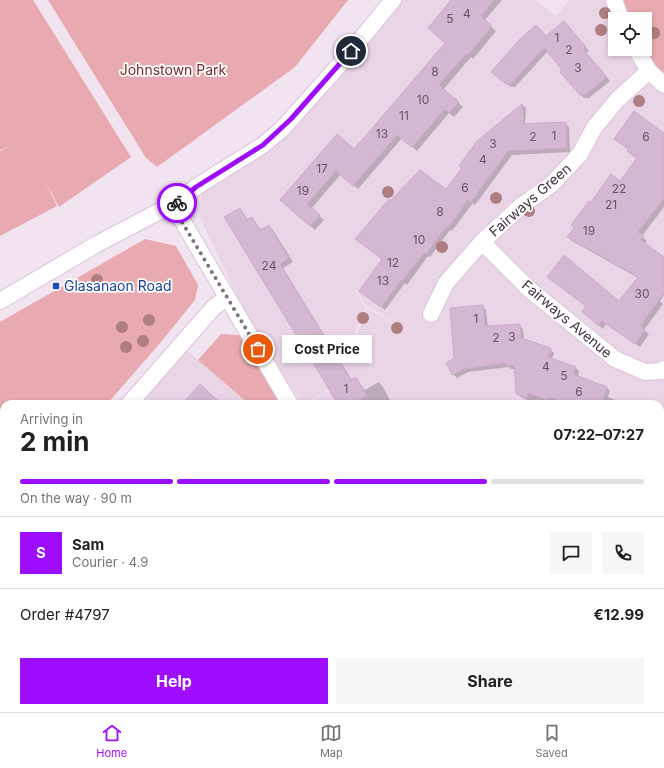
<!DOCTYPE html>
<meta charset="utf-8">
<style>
:root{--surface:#fff;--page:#f6f6f6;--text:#202124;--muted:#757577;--line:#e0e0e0;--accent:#9f0dff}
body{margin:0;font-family:Inter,sans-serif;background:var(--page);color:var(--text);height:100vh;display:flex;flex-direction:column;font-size:15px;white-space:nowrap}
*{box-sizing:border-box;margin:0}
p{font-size:13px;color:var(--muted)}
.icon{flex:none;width:22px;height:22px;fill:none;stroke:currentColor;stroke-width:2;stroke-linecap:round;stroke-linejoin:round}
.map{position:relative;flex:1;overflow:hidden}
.details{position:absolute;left:0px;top:400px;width:664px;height:312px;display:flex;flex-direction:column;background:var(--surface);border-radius:12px 12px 0 0;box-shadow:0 2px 6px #0003}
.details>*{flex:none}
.fabs{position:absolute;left:608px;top:12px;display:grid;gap:8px}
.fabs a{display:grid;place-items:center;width:44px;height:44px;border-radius:0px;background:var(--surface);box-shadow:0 2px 6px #0003;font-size:20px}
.pin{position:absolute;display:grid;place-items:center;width:34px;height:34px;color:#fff;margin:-17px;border:2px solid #fff;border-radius:50%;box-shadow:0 1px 4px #0007}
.courier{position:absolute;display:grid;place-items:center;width:40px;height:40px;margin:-20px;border:3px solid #9f0dff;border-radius:50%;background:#fff;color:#222;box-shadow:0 1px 5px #0007}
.bubble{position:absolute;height:28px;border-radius:0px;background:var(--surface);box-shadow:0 2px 6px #0003;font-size:13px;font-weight:700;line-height:28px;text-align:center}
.head em{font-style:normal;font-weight:700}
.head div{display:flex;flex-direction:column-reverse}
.head{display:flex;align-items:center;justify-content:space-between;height:68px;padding:0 20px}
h1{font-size:26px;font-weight:700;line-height:30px}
.bar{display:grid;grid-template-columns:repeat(4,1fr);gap:6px 4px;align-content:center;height:48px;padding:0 20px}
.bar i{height:5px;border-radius:3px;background:var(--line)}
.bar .active{background:var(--accent)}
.bar p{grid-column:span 4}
.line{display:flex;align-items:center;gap:10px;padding:0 20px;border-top:1px solid var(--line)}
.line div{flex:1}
.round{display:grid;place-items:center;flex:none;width:42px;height:42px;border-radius:0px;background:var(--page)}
.button{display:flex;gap:8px;margin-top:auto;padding:8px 20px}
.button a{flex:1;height:46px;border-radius:0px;background:var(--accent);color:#fff;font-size:16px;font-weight:700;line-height:46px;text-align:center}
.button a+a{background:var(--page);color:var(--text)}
.tab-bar{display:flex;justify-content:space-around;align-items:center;height:56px;border-top:1px solid var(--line);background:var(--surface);font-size:11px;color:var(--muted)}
.tab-bar a{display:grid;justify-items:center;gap:2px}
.tab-bar .active{color:var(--accent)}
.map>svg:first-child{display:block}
</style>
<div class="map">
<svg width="664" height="712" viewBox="0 0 664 712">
<rect width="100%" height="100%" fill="#f2e3f0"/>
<g fill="#ead5e7">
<polygon points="397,0 536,0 556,16 569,0 608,0 615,19 615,49 627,49 631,60 648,82 664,90 664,712 92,712 96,708 660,708 660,404 530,404 512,393 521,400 516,404 307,404 336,386 367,308 430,345 366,306 348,276 365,307 335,385 306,404 302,404 266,348 238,298 199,215 203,186 267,147"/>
<polygon points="184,348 249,404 137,404"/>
<polygon points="4,545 4,708 78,708 73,712 0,712 0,548"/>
</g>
<g fill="#e8aab0">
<polygon points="0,0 33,0 131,157 59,207 45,181 57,206 0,236 0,151 12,145 0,150"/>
<polygon points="48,0 348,0 295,67 157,167 146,158"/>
<polygon points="619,0 664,0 664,75 653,68 645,49 645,19 625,19"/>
<polygon points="145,239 176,246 198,285 195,300 161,342 107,404 4,404 4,516 0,515 0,322"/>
<polygon points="221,334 239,335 258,349 283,404 249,404 198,360"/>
</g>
<g fill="#0003" fill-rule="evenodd">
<polygon points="453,0 502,0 484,21 496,31 473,59 471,57 443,90 463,107 454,117 449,113 417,151 402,138 358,189 341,174 311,209 324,220 315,230 285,204 354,150 446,43"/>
<polygon points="568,26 589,51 586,53 610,81 589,98 584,98 580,94 548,51 515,87 511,87 496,75 546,37"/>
<path d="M522,105L526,108L525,125L565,123L569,127L570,152L512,155L475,205L473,203L452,231L450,230L430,257L428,256L407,285L405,283L385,310L364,295L360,291L383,260L356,239L390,202L447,191L463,168L478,142ZM521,111H523V129H521Z"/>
<polygon points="664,135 664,207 642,236 647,241 645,244 664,258 664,295 660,301 663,304 644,330 649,334 640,347 606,324 603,329 597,324 587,316 587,307 548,277 620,302 638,278 572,241 569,237 591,203 621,182 637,158 632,155"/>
<polygon points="240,209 249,221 252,219 256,223 261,230 268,226 273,230 293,262 283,268 352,380 356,378 365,390 379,382 383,387 392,404 338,404"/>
<polygon points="482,306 486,310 488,327 519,325 523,329 524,340 550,349 554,353 552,359 576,368 579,371 578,377 606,387 610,391 608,397 625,404 535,404 521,397 517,393 515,369 511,369 509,367 468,372 457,378 453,374 455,359"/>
<polygon points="660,427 664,429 664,447 660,459"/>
<polygon points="660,506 664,509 664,517 660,525"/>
<polygon points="4,592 4,686 0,679 0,594"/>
<polygon points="660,625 664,633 664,712 585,712 583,708 660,708"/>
<polygon points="143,708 190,708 187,712 138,712"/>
<polygon points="263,708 319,708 316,712 269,712"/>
<polygon points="444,708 502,708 504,712 446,712"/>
</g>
<g fill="#d4b8d2" stroke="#cfabcd">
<polygon points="451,0 494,0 481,16 492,26 468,55 466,54 439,85 459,102 449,113 445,109 412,147 397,135 353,186 336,171 307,204 320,215 310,226 280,200 337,134 354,149 369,132 445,43 428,28"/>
<polygon points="564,21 586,47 583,49 607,77 585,95 580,95 560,72 562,70 544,48 511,84 506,84 491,72 520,39 536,25 546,36"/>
<polygon points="522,104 522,124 566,122 567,148 508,151 471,202 468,200 448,228 446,227 426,254 424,253 402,281 401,280 381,307 359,291 382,259 355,239 389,199 390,201 420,170 446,189 462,168 459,166 477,141"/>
<polygon points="634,111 664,133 664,198 638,232 644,236 641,240 664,257 664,293 640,326 645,330 635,344 602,321 598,326 592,320 582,312 586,306 547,277 564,255 619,301 638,277 567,237 574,228 571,225 589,201 591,202 611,174 620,181 637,158 627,151 628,149 614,139"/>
<polygon points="240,208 247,220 252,217 260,230 269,225 289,258 280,264 351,380 356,377 367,396 359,400 361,404 337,404 323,379 224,217"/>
<polygon points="483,305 485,326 520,324 521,338 551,348 548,357 576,367 573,374 607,387 601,404 567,404 548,397 547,400 528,393 527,399 516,394 514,365 506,366 506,363 464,369 452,375 446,363 454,358 450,308"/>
<polygon points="200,384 222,404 182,404"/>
</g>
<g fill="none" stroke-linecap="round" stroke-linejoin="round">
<defs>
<g id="street">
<polyline points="614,0 621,19"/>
<polyline points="636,49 649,71 664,85"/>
<polyline points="175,206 183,222 290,404"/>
<polyline points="482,242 529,289 615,359 645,372 661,371 664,369"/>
<polyline points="0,301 97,244 156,213 175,206 196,187 263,145 282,129 299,110 341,63 393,0"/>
<polyline points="431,314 446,283 482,242 521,206 552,184 580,154 594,128 617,100 649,71"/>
<polyline points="129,404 214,307 227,298"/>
<polyline points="0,541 4,538"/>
<polyline points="542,708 544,712"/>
<polyline points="83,712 87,708"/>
<polyline points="358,712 362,708"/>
</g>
</defs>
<use href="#street" stroke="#dcc3d9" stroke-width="18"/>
<use href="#street" stroke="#fff" stroke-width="16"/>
</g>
<g fill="#ae7e81">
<circle cx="605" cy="13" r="6"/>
<circle cx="601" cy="30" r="6"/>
<circle cx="654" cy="33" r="6"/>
<circle cx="639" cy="101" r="6"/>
<circle cx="388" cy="192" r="6"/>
<circle cx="496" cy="198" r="6"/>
<circle cx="529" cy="211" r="6"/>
<circle cx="442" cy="247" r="6"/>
<circle cx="97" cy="280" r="6"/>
<circle cx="363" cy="318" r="6"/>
<circle cx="149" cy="320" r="6"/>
<circle cx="122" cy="327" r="6"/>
<circle cx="397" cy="328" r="6"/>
<circle cx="143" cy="341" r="6"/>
<circle cx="126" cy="347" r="6"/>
<circle cx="354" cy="347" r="6"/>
</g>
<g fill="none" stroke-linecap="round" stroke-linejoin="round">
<polyline stroke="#817180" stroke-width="4" stroke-dasharray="0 7.2" points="177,203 175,206 182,222 258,349"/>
<polyline stroke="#9f0dff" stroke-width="5" points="177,203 196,187 263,145 291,119 351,51"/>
</g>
<rect fill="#1a4fb4" stroke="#fff" stroke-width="1.5" x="52" y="282" width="8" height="8" rx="2"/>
<g text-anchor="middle" stroke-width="3.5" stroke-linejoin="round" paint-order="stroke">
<g font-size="12" fill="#685467">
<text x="467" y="18">4</text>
<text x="450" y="23">5</text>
<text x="557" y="42">1</text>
<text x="569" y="54">2</text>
<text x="578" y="72">3</text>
<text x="435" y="76">8</text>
<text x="423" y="104">10</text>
<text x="404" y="120">11</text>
<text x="382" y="138">13</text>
<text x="554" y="140">1</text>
<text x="533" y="141">2</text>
<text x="646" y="141">6</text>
<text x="493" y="148">3</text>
<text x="483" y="164">4</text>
<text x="322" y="173">17</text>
<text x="465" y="192">6</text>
<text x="619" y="193">22</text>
<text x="303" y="195">19</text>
<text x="611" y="209">21</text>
<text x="440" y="216">8</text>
<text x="589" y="235">19</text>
<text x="419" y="244">10</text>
<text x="393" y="267">12</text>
<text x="269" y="270">24</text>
<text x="383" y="285">13</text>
<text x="642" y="298">30</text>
<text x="476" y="323">1</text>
<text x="512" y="341">3</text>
<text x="496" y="342">2</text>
<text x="546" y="371">4</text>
<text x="564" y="380">5</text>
<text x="346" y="393">1</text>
<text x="579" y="396">6</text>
</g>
<g font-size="14" fill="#772c26" stroke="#fff">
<text x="173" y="75">Johnstown Park</text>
</g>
<g font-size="14" fill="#443343" stroke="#fff">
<text transform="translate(530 200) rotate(-41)" y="5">Fairways Green</text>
<text transform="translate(567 319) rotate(40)" y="5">Fairways Avenue</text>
</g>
<g font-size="14" fill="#164399" stroke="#fff" text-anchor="start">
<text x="64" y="291">Glasanaon Road</text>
</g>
</g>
</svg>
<div class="fabs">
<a><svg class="icon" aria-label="locate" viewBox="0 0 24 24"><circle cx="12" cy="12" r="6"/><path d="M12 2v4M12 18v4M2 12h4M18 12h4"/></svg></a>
</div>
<div class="pin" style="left:258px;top:349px;background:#ea580c"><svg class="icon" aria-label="bag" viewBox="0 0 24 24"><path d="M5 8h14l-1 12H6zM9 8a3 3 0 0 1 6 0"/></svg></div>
<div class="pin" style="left:351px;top:51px;background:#1f2937"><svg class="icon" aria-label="home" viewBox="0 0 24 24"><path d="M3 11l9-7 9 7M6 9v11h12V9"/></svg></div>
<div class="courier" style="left:177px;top:203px"><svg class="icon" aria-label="bike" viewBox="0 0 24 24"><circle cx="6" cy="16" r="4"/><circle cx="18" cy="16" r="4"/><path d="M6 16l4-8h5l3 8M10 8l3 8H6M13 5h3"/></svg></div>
<div class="bubble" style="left:282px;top:335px;width:90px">Cost Price</div>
<section class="details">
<div class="head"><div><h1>2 min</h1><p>Arriving in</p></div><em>07:22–07:27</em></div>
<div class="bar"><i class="active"></i><i class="active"></i><i class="active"></i><i></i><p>On the way · 90 m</p></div>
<div class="line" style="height:72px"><b class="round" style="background:var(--accent);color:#fff">S</b><div><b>Sam</b><p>Courier · 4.9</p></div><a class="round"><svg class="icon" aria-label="chat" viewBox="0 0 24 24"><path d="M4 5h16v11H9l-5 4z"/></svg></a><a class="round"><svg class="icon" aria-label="phone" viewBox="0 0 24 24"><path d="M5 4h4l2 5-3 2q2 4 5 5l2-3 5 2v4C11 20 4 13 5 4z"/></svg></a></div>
<div class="line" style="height:52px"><div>Order #4797</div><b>€12.99</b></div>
<div class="button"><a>Help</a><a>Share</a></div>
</section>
</div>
<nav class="tab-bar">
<a class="active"><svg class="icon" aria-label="home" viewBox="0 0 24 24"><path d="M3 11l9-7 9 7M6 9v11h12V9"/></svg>Home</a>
<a><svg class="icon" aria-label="map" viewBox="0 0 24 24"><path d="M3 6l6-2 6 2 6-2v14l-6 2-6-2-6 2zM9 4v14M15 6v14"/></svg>Map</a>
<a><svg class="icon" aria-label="saved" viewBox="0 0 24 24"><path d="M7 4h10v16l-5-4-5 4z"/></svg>Saved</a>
</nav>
